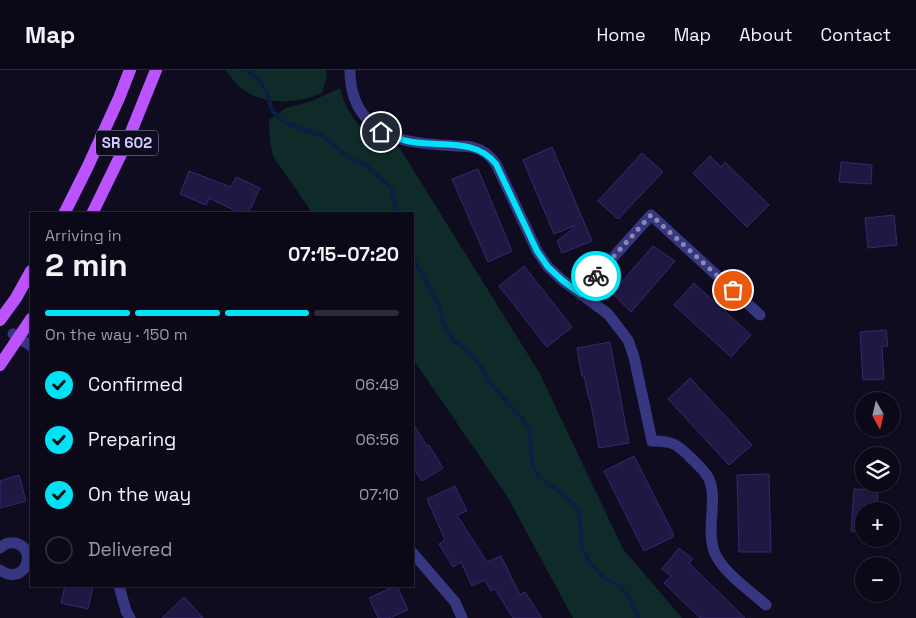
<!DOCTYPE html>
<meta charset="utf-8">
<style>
:root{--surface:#0b0918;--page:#191725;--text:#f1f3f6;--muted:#9a9aa2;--line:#2b2a37;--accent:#00e3f7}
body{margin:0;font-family:"Space Grotesk",sans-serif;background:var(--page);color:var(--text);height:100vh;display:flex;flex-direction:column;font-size:19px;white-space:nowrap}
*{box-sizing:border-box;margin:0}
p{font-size:16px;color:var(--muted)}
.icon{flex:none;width:28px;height:28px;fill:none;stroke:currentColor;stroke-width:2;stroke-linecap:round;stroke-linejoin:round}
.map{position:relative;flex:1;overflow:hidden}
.sheet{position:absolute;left:30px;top:142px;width:384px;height:375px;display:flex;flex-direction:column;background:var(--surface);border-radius:0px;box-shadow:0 1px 4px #0004,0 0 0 1px var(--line)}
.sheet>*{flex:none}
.needle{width:32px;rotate:172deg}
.fabs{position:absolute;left:855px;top:322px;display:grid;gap:10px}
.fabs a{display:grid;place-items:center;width:45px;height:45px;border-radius:50%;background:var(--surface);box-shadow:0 1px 4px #0004,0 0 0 1px var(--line);font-size:25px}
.pin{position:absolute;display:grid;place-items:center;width:42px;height:42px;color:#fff;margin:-21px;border:2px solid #fff;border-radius:50%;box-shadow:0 1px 5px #0007}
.courier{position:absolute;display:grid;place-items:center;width:50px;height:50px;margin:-25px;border:4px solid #00e3f7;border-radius:50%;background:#fff;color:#222;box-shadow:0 1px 6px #0007}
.overview em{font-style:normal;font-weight:800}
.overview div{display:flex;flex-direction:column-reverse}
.overview{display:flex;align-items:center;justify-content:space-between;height:85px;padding:0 15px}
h1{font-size:32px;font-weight:800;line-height:38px}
.bar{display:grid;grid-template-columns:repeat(4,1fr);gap:8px 5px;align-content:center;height:60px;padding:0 15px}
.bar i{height:6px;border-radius:4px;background:var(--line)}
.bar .current{background:var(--accent)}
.bar p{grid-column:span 4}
ol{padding:0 15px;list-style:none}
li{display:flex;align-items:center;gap:15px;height:55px}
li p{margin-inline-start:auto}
li .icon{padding:5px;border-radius:50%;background:var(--accent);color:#111;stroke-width:4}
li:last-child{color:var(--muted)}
li i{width:28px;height:28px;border:2px solid var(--line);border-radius:50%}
header{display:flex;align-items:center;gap:30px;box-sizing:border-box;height:70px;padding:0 25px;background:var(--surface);border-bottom:1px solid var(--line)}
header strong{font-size:24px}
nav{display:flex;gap:28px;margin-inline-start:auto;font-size:18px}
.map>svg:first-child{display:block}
</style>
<header>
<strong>Map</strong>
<nav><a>Home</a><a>Map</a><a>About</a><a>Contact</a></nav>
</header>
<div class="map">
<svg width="916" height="548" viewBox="0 0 916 548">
<rect width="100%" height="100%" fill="#0f0c20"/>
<g fill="#0f2b29">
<path d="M226,0H326L327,7L322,23C298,34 263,36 241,18C235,13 230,6 226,0Z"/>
<path d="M340,18C347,48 368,71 399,77L539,302L623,479L682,548H573L507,426L413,289L412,144H313L273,86L270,72L269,50L286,38L312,31Z"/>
</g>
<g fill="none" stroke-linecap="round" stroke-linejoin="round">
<g stroke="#0a2042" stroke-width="4">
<polyline points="246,0 259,10 267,22 271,38 276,45 283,52 323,66 351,89 366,95 391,118 398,144"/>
<polyline points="412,186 439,236 444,255 453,270 471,284 481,297 490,313 521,347 530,361 532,394 538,406 572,432 579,442 582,478 590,493 604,508 620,516 631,530 638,548"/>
</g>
</g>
<g fill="#1f1842" stroke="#35296f">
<polygon points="552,77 592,171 562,183 557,171 575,157 574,156 554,164 523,90"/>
<polygon points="642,83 663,102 618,149 598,131"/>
<polygon points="710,86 721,97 725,92 769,135 747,157 693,103"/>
<polygon points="841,92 872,95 871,114 839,112"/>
<polygon points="478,99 512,181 488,192 452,109"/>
<polygon points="189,101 231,117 236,107 260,118 248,144 242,144 209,128 206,135 180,124"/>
<polygon points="894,145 897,175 868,178 865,148"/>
<polygon points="653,176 675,191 631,242 612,223"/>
<polygon points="524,196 572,257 547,277 499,216"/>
<polygon points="694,213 751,265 731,287 674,235"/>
<polygon points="886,260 888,276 882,276 884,309 863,310 860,262"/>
<polygon points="610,272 629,373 599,378 590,329 589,329 584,306 582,306 577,278"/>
<polygon points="690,308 752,375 729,395 668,329"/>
<polygon points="412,352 427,376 429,375 443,398 422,411 412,396"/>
<polygon points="634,386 673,463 673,467 644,481 604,401"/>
<polygon points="769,404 771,482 739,482 737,405"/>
<polygon points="19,405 26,431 0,438 0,411"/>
<polygon points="455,416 467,441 457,445 487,492 501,486 520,525 525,522 542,548 513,548 495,519 491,521 485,510 472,516 461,492 453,497 439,474 445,470 427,429"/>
<polygon points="854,419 878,420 877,441 864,441 864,462 851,461"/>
<polygon points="679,478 693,489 689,493 745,548 700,548 664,513 671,506 662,499"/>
<polygon points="65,516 93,516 88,539 61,533"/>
<polygon points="395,516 397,516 408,540 389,548 378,548 369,528"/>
<polygon points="184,527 203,548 162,548"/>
</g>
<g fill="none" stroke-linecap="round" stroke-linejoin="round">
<g stroke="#373681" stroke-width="11">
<path d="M350,0C350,19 354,35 367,49C392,75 423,73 456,76C462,76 470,76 475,78C484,80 491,87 496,94L537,181L548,197L562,210L608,244L628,270L634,287L652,371C673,371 677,374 692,389C698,395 705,401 709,409C718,430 706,458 714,481C721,501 750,521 766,535"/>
<polyline points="581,223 651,145 760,245"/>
<polyline points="13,264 31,276"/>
<path d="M0,478C4,474 9,472 15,473C39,478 25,518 0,500"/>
<polyline points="412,482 455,532 462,548"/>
<polyline points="119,516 126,541 130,548"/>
</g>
<g stroke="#bb53ff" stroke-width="12">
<polyline points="64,144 88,96 119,28 130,0"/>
<polyline points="92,144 127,72 156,0"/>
<polyline points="0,250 16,228 31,201"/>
<polyline points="0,295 31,249"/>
</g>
</g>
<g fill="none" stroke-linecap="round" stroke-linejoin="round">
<polyline stroke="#8c89b1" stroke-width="5" stroke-dasharray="0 9" points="596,206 651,145 733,220"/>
<path stroke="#00e3f7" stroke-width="6" d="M381,62C390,65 398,69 407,71C438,78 475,67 496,94L537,181L548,197L562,210L581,224L596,206"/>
</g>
<g text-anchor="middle" stroke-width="4" stroke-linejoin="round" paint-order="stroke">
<rect fill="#0f0c20" stroke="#9692bc" stroke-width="1" x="96" y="60.5" width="62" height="25" rx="4"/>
<g font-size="15" font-weight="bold" fill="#d0ccff">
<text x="127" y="78">SR 602</text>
</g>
</g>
</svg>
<div class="fabs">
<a><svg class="needle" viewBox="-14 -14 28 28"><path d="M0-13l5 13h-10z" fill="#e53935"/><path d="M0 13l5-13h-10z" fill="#9a9aa2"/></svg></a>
<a><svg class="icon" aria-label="layers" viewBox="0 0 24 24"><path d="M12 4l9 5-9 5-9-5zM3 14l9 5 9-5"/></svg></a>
<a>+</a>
<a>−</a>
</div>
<div class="pin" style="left:733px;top:220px;background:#ea580c"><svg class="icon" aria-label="bag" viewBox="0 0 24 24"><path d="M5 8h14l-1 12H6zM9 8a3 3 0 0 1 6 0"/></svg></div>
<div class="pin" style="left:381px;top:62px;background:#1f2937"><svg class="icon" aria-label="home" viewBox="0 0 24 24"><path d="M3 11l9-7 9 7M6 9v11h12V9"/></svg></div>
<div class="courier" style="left:596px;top:206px"><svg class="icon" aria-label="bike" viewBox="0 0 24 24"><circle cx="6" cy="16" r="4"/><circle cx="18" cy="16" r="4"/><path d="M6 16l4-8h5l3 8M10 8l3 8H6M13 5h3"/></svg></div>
<section class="sheet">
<div class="overview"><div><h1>2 min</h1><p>Arriving in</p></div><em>07:15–07:20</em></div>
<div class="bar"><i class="current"></i><i class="current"></i><i class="current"></i><i></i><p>On the way · 150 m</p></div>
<ol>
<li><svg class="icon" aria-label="check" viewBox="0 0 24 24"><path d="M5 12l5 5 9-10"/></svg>Confirmed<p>06:49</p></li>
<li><svg class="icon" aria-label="check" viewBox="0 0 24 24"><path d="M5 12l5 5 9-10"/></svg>Preparing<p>06:56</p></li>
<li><svg class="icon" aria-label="check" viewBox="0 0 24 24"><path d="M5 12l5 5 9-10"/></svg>On the way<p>07:10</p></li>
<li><i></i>Delivered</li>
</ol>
</section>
</div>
